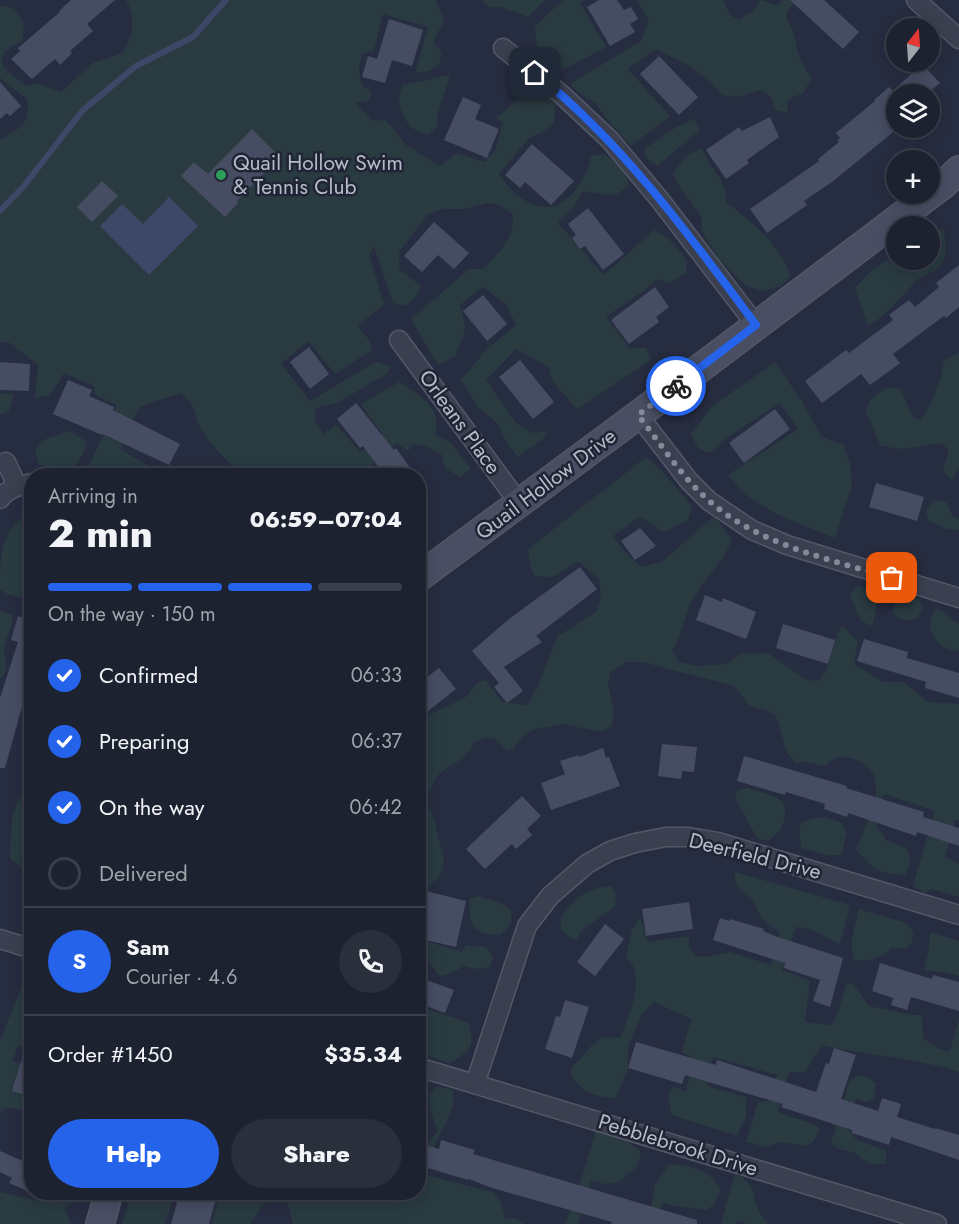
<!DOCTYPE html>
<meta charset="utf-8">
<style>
:root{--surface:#1d2230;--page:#2a2f3c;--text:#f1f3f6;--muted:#a0a4ab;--line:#3b3f4c;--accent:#2563eb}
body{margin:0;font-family:Jost,sans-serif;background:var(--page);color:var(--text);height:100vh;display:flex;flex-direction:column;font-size:22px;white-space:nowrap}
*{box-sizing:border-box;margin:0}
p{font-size:20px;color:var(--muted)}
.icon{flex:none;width:33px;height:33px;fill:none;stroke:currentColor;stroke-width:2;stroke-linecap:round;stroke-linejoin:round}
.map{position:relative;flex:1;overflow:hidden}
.sheet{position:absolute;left:24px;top:468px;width:402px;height:732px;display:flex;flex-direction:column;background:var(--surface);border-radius:24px;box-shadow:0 3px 15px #0003,0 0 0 2px var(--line)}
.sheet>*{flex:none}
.needle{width:39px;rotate:17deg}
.tools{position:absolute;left:886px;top:18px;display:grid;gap:12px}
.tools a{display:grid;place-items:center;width:54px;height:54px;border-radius:50%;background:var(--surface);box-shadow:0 3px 15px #0003,0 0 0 2px var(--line);font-size:30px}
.pin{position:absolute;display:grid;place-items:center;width:51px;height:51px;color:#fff;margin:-26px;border-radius:12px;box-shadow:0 3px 9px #0006}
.courier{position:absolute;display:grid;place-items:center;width:60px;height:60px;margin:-30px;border:4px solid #2563eb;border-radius:50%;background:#fff;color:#222;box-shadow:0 2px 8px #0007}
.summary em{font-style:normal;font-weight:800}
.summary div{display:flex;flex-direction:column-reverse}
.summary{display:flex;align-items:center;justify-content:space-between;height:102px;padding:0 24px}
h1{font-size:39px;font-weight:800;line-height:45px}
.bar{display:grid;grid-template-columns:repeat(4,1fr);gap:9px 6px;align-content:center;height:72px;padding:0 24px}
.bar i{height:8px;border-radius:4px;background:var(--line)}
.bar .current{background:var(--accent)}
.bar p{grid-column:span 4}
.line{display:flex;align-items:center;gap:15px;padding:0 24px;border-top:2px solid var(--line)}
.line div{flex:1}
.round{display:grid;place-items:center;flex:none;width:63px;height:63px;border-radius:32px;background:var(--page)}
ol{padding:0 24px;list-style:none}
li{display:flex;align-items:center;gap:18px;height:66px}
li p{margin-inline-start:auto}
li .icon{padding:6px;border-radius:50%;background:var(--accent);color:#fff;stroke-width:4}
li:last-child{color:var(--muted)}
li i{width:33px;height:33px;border:3px solid var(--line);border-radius:50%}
.action{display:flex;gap:12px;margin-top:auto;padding:12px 24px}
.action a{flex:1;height:69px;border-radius:36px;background:var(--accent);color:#fff;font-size:24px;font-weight:800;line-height:69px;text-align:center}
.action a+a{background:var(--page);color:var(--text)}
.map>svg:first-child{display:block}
</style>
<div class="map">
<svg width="959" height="1224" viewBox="0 0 959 1224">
<rect width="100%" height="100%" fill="#272d40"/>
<g fill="#293a41">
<path d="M126,0H436L444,21L433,42L442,52L439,65L429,71L415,73L428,27L383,14L374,51L362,54L359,68L361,84L371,92L369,101L355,103L373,121L386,120L406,145L440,166L457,153L484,162L495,151L503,123L496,118L533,87L548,96L555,104L554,123L543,132L529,138L499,174C518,202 550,224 575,190C584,178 588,171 591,156L605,154L623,170L629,185C625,188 620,193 616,194C607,197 594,190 582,192L574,207L558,223L604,275L654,230L668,238L687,260L686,273L669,283L657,279L646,289L606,317L630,348H646L651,360L577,409L552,381L549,367L516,349L486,380L515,422L532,433L548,431L544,438L518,457L508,445L497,423L477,406L461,380L486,350L516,325L506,304L483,287L460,305L465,325L463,338L455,356L438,365L411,319L469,269H483C499,253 515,238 513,214L497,204L487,203L464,209H442L428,214L399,252V269L421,286L415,298L405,306L393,303L374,247L369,255L384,304L358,326L370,341L372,350L335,374L308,341L281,364L310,401L376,362L390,366L388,373L337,403L315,408V422L324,434L336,424L360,452L383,435L361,404L399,382C419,395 443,407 435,435L449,441L471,469L460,477L445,468L442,455L427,446L414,444L408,451L397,443L374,463L369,475H242C228,461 211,447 201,429C191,411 199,408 181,393L141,406L123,436L121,449L148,466L142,475H94L89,466L117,405L95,395L94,386L64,373L50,395L35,398L38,365L10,343L0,342V140C20,127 31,125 27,99L0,78V7L8,6C24,18 26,21 22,40L5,51L1,62L7,71L26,86L35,83L61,92L93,63L122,53C133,35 137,21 126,0Z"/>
<polygon points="482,0 545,0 528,17 501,7 490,7"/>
<path d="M563,0H587L580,3L606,47L557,73C538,57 536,51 535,26Z"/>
<path d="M637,0H723L730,15L739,20L754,10L760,0L777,5L783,0H797L788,10L786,18C795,32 794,36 798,51C800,61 806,70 812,79L802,94L795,96L787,101L788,113L775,110L772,98L760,90L739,97L723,95L711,82L688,65L656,49L628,69L670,116L631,146L605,117L596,103L580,94L570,84L641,41L649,21Z"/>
<path d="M450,75L438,113L437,127L428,135C407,132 392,104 403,85Z"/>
<path d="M695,119L700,130L657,166L646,158L644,150C660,138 676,125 695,119Z"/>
<path d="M702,149C708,167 729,181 726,202C757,227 774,238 791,276L781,286L764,291L746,286L719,259L702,232L701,216L681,189L673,174C680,162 688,152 702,149Z"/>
<path d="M930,228L944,230C945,241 948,252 942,263C936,274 924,273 916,281C900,297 888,315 868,326L855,288L873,269L897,254V260H930Z"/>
<path d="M959,352V469L951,480L943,470L949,450L941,443L902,449L881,446C874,434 874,424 865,413L871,399L887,387L900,389L913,417L921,419C933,401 941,382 944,361Z"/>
<path d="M775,362L801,400L822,437L844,445L850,464L852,484L835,538C797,522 753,510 728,475L798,429L780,403L728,437L710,453L698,448L691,434L711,407Z"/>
<polygon points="0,393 14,394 9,411 0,415"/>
<path d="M70,431L87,442C84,454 78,463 69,472L39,465L35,449L46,439Z"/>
<path d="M646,457L662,471L692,506L688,521L663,532L640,516L613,536L626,553L642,567L663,561L714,516L732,539C724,562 705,577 693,599C684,616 682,634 672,651L680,662L697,666L727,664L740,654L768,653L806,680L819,681L826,671L838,632L842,626L858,641L854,664L883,682H904L928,702L959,704V820H955L945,857L959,864V897L932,889L925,893L913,886L935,811L884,794L876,825L886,840L906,848L911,860L906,875C879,873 873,871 856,849C866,823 897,773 854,759C841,755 834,757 825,766L802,761L796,763L787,753L776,716L769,711L750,706L734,686L642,662H626L610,673L608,685L614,710L612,725L601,732L563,724L532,730L522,738L513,749L507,751C493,736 494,735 475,742C464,764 448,763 436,778C432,784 429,794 427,801L435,822L444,862L441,874L422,894L419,900V720L466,697L476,684L486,680L502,702L527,705L538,686L557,637L596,612L601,597L599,579L578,561L553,577L535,576L530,566L528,549Z"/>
<polygon points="935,500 946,502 953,516 959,519 959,530 945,529 928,520 926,510"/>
<path d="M31,511V557L23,585L31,587V601L7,594L0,589C0,555 0,530 31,511Z"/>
<polygon points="857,586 873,589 879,596 872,626 861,621 850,596"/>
<polygon points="902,595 919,599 923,608 916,619 902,620 893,613 895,601"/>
<path d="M937,609C946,612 951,620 959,624V651C942,650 936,643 929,628L932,615Z"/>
<path d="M0,611L12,615C13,631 5,637 4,649C4,663 11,662 3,677L0,678Z"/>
<path d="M31,788V873L10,859C12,834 7,803 31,788Z"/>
<path d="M747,788L777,797L785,806C785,825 783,829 768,841L757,838L735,798L737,791Z"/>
<path d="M827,817L841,823L847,832L841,855H826L802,848C795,821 802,819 827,817Z"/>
<path d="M735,872L850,905L840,944C821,937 819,929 796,927L782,970L810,981L805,1022L832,1025L836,1017L847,983L853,984L869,1006L913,1015H922L923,1038L938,1049L948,1051L951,1047L959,1020V1072C914,1057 867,1056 822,1045L805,1072H789L778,1112L813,1124L819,1129L814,1141L805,1146L781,1142L766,1147L746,1142L758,1102L767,1101L777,1075L713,1057L707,1086L746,1097V1116L737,1136L672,1115L668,1096L672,1087L686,1091L694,1058L682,1052L691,1019L654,1002L642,1014L628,1046V1069L616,1098C596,1097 577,1092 570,1070L592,1045L600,1038L621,1037C627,1018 641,990 634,969C633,965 629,960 626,957L632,929L640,917L648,942L689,936V947L695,956L706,957L730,952L771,965L779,932C768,923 758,918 755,902C745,892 732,888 735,872Z"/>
<path d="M611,886L616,894L615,907L582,930L577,939H571L561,930V917C577,898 584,888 611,886Z"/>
<path d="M478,896L501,903L511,910V923L501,935C473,936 468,925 470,899Z"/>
<path d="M859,909L906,923L914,932L912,942L906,949L891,948C882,961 869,959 854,961L851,943Z"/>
<polygon points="930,932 959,941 959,976 944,972 924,970 929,948"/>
<polygon points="419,939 462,952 466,945 486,947 493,957 490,967 475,969 464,966 452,973 440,976 421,953 419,953"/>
<polygon points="30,966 32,967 31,1018 24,1034 27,1038 24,1047 18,1046 12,1061 31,1067 31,1114 14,1108 5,1108 0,1113 0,1041"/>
<path d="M427,1009L469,1023C475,1049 470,1050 450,1063L426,1055C420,1034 419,1029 427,1009Z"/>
<polygon points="859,1075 867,1077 876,1083 874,1098 867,1102 856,1098 847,1128 857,1140 887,1151 885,1164 869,1164 855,1153 839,1149 831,1143 850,1080"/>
<path d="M436,1086L453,1090C456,1112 442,1127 435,1146C432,1155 430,1165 427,1175L492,1192L501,1202L505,1218L517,1219L524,1224H293L286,1197L271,1195L250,1224H211L221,1193L418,1192C419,1166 417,1151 438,1132L431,1113L429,1096Z"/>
<polygon points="596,1131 630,1143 641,1152 637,1167 619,1182 605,1184 591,1181 578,1224 565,1224 574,1202"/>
<path d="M669,1164C690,1166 710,1169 720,1189L716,1201L708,1210L674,1206L662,1203L657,1224H648L655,1185Z"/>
<path d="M735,1174C758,1184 750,1194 760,1213C762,1217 767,1220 768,1224H747L738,1221L736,1224H721Z"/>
<polygon points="0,1192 38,1201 61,1193 80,1193 79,1196 65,1208 71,1224 0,1224"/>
<polygon points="132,1192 175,1193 165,1224 122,1224"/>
</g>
<polygon fill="#3d4868" points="169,197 198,226 149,275 100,226 122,204 143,224"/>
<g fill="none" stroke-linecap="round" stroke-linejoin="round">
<polyline stroke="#3d4868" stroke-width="6" points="0,211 23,187 83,110 136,66 193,37 226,0"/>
</g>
<g fill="#464d62">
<polygon points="71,0 115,0 87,24 93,31 70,51 72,53 60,65 55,59 32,79 11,59 20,51 18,48 60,12 59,11"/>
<polygon points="599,0 617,0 624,10 631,7 638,19 630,24 635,32 610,46 587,7"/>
<polygon points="790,0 824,0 859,32 843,49"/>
<polygon points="389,19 423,30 412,66 392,60 385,83 362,77 368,56 377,59"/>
<polygon points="659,56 698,97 679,115 640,74"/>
<polygon points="922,64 940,83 926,94 897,94 897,129 832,182 804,201 807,205 767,233 750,209 819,161 818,159 839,142 837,141 840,138 836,133 875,101 874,100 889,87 893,91"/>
<polygon points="0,82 21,106 10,116 7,113 0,119"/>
<polygon points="463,97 481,105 475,119 499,129 487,158 444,140"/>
<polygon points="770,117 779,137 747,160 749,163 726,179 706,150 739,127 742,131"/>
<polygon points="252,129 280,157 237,201 238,203 225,217 181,176 194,162 208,174"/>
<polygon points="532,144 574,181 551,205 525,182 520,188 505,175"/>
<polygon points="102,181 118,196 92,222 77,207"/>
<polygon points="588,208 624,254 603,270 585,246 580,249 572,238 576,235 568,224"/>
<polygon points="434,222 469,253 454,269 438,255 422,272 404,256"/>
<polygon points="959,265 959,307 946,318 944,316 893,354 900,363 888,372 870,385 861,374 822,403 805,381 846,350 849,353 893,320 889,315 909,300 915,307 939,287 936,283"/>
<polygon points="655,287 669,307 656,317 659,322 629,344 611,320"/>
<polygon points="483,295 507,324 487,341 463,311"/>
<polygon points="309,347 329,374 310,389 290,362"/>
<polygon points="520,360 554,402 533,419 499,377"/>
<polygon points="0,362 30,364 29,391 0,390"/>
<polygon points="68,380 92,390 89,396 114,407 113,410 180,444 169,465 103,434 102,435 53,414"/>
<polygon points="356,403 394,450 396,448 416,476 385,476 363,446 360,448 337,419"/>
<polygon points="775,409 790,429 744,463 729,443"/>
<polygon points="876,483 924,497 917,521 869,507"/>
<polygon points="640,528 656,546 635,560 621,541"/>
<polygon points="580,567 597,589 536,636 542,642 504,667 523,691 507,703 494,687 499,683 472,651 509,619"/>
<polygon points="705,595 722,602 723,598 756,612 746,639 696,620"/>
<polygon points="27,609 32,610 32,671 5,768 0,768 0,698 18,642 11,640 18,616 25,619"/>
<polygon points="783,624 835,640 828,664 776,648"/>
<polygon points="864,639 908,652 907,658 959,673 959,698 925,688 926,682 857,661"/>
<polygon points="439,668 456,689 418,719 418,684"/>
<polygon points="662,744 697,747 694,772 682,771 681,779 658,776"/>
<polygon points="603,748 606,758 609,757 620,786 551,810 541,783 565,774 560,761 579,755 579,757"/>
<polygon points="744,756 847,786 846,788 924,812 923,817 959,828 959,846 917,832 916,836 848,813 847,817 824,809 825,804 786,792 785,795 737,781"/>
<polygon points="522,796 541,816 527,829 532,835 516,849 512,844 485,869 466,849"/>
<polygon points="426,891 466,901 456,947 421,939 427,913 418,911 418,904 421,895 424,896"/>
<polygon points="689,902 693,929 646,936 642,909"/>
<polygon points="720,918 729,921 730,919 764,929 763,931 775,936 843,958 830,1007 813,1001 820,980 784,968 785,963 713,940"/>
<polygon points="605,924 624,939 595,976 577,962"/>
<polygon points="880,963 932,979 933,975 959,982 959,1011 911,997 907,1010 891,1005 893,998 872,991"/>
<polygon points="418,977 454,990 445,1013 418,1003"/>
<polygon points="565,1000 589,1007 572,1058 545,1049 556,1016 560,1017"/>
<polygon points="28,1039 32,1040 32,1097 12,1091"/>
<polygon points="636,1042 716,1065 717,1060 816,1092 826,1063 829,1064 834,1048 856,1055 841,1099 878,1111 882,1098 901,1104 897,1117 935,1129 935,1128 959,1135 959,1160 891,1137 889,1145 852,1133 852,1130 781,1107 783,1104 685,1075 682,1084 628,1068"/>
<polygon points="441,1140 475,1150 473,1154 697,1220 697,1224 611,1224 612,1222 492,1188 469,1179 468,1180 418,1165 418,1143 439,1149"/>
<polygon points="0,1151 32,1165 32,1193 9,1183 12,1178 0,1172"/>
<polygon points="180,1192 218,1192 209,1224 171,1224"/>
</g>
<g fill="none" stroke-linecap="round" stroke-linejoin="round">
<defs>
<g id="street">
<polyline points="916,0 959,39"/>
<polyline points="503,48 561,94 610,140 660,200 756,325"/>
<polyline points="399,340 520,504"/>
<polyline points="638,415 689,481 709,501 752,530 787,545 959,598"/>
<polyline points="6,462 17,486"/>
<path d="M0,499C8,488 19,486 32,483"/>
<polyline points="0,939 32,949"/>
<polyline points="418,1067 937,1224"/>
<polyline points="475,1084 527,926 550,896 587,864 610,851 635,843 666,837 688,837 718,842 959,915"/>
</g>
<g id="secondary">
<polyline points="418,578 638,415 944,184 959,170"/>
<polyline points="100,1224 109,1192"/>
</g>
</defs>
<use href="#street" stroke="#535867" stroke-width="21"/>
<use href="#secondary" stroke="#535867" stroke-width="30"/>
<use href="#street" stroke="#3b4050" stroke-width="18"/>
<use href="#secondary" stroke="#494e63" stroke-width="27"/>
</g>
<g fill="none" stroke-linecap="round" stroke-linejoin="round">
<path stroke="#858a9a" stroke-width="6" stroke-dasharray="0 10.8" d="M676,386L638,415C661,444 681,476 708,500C759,545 829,559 892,578"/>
<path stroke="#2563eb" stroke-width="8" d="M535,73C622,142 690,236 756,325L676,386"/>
</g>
<circle fill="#2e9e5b" stroke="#202535" stroke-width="2" cx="221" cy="175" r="6"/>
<g text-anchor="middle" stroke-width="5" stroke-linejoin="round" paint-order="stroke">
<g font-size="21" fill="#b8bcca" stroke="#202535" text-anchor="start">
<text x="233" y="170">Quail Hollow Swim<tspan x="233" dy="24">&amp; Tennis Club</tspan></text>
</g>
<g font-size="21" fill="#b8bcca" stroke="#202535">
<text transform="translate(460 422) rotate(54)" y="7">Orleans Place</text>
<text transform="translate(546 484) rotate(-37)" y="7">Quail Hollow Drive</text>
<text transform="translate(755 856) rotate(14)" y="7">Deerfield Drive</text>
<text transform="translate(678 1145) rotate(17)" y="7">Pebblebrook Drive</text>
</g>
</g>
</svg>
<div class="tools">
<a><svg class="needle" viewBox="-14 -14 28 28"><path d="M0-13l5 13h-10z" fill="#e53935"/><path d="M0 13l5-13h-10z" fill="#a0a4ab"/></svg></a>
<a><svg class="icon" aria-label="layers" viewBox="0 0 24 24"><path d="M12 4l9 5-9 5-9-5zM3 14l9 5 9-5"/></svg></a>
<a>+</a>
<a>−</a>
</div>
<div class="pin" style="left:892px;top:578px;background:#ea580c"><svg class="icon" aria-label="bag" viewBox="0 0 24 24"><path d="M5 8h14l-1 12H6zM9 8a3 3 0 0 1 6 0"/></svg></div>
<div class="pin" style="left:535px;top:73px;background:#1f2937"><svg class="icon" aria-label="home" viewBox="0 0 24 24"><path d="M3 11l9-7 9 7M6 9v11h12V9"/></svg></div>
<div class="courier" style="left:676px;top:386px"><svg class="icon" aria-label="bike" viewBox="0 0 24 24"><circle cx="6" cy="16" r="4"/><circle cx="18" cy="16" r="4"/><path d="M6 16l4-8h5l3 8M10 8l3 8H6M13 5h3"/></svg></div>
<section class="sheet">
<div class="summary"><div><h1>2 min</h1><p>Arriving in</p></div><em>06:59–07:04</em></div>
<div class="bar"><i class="current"></i><i class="current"></i><i class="current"></i><i></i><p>On the way · 150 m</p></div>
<ol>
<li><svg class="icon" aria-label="check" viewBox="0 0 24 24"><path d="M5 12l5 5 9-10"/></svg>Confirmed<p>06:33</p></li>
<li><svg class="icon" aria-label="check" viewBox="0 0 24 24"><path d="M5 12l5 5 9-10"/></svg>Preparing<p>06:37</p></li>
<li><svg class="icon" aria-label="check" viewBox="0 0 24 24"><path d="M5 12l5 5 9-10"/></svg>On the way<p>06:42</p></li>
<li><i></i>Delivered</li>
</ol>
<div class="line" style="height:108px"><b class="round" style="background:var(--accent);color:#fff">S</b><div><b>Sam</b><p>Courier · 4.6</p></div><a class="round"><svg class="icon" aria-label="phone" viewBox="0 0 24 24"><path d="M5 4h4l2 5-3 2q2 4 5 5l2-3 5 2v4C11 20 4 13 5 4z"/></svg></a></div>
<div class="line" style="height:78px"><div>Order #1450</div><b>$35.34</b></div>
<div class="action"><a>Help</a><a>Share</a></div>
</section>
</div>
